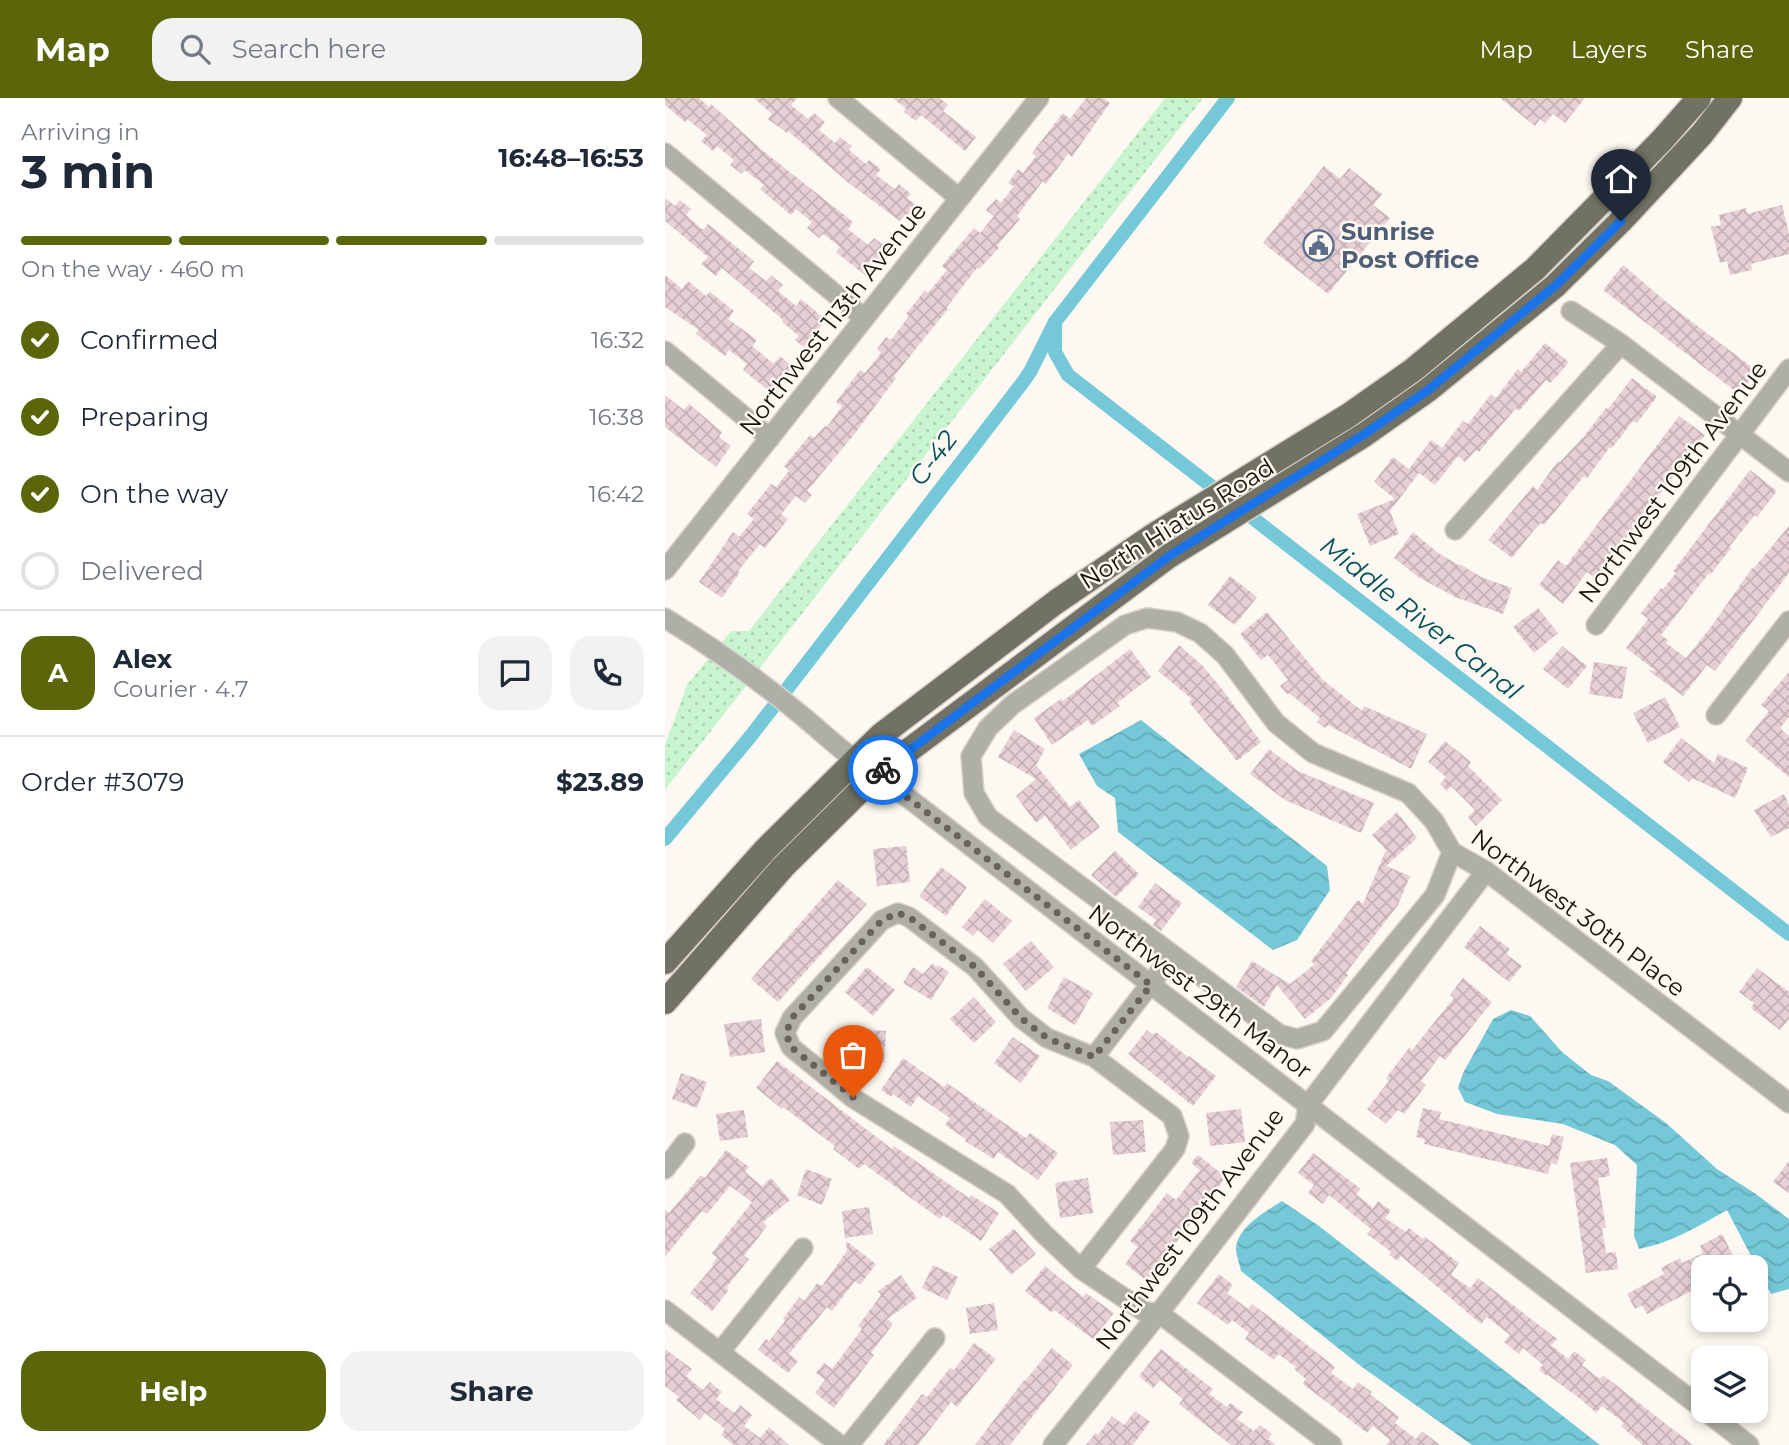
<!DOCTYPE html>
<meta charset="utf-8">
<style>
:root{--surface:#fff;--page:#f2f2f3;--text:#1f2937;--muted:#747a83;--line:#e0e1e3;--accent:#5a6609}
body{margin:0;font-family:Montserrat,sans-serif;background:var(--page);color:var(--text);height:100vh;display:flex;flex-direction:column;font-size:26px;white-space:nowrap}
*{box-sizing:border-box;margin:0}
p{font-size:23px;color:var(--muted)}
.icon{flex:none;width:38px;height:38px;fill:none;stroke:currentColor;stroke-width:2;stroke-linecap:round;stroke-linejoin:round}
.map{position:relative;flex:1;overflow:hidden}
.details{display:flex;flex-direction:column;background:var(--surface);width:665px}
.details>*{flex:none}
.controls{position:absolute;left:1026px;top:1157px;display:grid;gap:14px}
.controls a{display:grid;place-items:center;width:77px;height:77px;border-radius:14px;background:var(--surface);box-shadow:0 4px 10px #0003;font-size:35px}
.pin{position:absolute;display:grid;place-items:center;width:60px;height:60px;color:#fff;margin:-72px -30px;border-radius:50% 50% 50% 0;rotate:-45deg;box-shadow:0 0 7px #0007}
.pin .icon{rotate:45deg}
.courier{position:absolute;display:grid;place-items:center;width:70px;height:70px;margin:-35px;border:5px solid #1a73e8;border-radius:50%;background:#fff;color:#222;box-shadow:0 2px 9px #0007}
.head em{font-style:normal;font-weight:700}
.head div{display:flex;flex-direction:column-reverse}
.head{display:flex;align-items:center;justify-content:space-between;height:119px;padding:0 21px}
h1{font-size:46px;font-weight:700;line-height:52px}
.bar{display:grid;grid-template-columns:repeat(4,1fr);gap:10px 7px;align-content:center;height:84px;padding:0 21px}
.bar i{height:9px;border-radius:5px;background:var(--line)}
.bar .current{background:var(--accent)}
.bar p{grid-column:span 4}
.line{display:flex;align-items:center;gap:18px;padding:0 21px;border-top:2px solid var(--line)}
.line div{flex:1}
.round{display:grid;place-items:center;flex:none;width:74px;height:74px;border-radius:21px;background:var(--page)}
ol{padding:0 21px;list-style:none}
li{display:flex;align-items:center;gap:21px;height:77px}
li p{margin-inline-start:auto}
li .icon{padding:7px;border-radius:50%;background:var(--accent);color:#fff;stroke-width:4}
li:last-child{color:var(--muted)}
li i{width:38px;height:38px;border:4px solid var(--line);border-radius:50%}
.action{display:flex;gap:14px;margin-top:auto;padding:14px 21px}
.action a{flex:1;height:80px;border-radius:21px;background:var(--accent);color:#fff;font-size:28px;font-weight:700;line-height:80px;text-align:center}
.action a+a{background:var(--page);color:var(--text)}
header{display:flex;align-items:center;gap:42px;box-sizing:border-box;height:98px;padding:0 35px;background:var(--accent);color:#fff}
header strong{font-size:33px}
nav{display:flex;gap:38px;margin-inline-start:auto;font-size:24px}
.search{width:490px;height:63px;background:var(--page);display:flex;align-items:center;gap:18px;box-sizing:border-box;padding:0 24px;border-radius:21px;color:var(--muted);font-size:26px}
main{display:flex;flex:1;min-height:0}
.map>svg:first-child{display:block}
</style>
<header>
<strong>Map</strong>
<div class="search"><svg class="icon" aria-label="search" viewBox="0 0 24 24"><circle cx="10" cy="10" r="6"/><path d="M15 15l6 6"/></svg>Search here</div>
<nav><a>Map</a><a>Layers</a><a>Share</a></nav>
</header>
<main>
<section class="details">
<div class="head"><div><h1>3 min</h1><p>Arriving in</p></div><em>16:48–16:53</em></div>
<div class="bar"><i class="current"></i><i class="current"></i><i class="current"></i><i></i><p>On the way · 460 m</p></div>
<ol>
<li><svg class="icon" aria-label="check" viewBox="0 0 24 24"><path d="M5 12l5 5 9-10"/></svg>Confirmed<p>16:32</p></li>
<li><svg class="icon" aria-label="check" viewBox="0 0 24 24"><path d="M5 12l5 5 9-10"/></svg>Preparing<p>16:38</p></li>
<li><svg class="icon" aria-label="check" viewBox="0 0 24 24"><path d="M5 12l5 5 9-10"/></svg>On the way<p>16:42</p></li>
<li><i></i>Delivered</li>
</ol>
<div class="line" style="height:126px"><b class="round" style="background:var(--accent);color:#fff">A</b><div><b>Alex</b><p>Courier · 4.7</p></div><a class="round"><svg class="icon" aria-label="chat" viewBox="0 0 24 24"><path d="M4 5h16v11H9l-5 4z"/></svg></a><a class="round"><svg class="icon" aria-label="phone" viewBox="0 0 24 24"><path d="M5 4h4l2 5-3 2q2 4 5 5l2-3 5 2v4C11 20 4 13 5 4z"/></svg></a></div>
<div class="line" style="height:91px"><div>Order #3079</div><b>$23.89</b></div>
<div class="action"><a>Help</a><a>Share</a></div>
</section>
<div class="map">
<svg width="1124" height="1347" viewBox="0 0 1124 1347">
<defs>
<pattern id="park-dots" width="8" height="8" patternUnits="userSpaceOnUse" patternTransform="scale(1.75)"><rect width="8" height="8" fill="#c8f5d0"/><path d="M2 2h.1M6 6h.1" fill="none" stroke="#abd1b1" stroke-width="1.8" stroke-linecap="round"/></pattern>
<pattern id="water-waves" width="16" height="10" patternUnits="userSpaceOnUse" patternTransform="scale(1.75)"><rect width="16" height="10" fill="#75c8d8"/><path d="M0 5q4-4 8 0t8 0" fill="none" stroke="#64abb8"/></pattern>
<pattern id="building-cross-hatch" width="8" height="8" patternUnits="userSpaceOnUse" patternTransform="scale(1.75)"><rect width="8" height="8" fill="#e6d0d5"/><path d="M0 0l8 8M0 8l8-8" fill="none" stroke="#c5b2b6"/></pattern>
</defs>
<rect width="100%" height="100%" fill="#fdf8f1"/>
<polygon fill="url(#park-dots)" points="500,0 538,0 0,692 0,647 22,587 66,533 84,533"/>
<g fill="url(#water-waves)">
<polygon points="476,622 662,768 665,792 632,842 608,852 453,734 450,700 432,688 414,656"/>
<path d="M846,912L865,918L897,954L926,977L943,983L1001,1025L1052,1071L1091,1096L1124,1121V1191L1106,1196L1062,1112C1034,1128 1006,1145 974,1151L969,1138L972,1067L950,1047L898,1026L832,1016L800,1004L793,990L798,975L828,921Z"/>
<path d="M617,1103L654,1128L935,1347H807L697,1269L576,1173C575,1167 571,1157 571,1151C572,1129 601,1113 617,1103Z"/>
</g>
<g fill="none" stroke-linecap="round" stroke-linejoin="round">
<g stroke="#75c8d8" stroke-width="14">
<polyline points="390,224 390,254 403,277 559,398"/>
<polyline points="575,410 1124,836"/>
<polyline points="0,741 85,639 358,284 365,274 390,224 563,0"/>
</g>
</g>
<g fill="url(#building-cross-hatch)">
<polygon points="0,0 34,0 44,9 46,6 97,52 188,124 183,131 203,147 209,140 224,151 201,178 171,154 175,149 158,136 154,140 142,130 147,124 131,111 126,117 95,91 99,87 80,72 77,76 65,67 69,62 52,48 48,53 36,43 42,37 22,21 20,24 0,7"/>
<polygon points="89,0 132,0 126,7 143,21 149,15 160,24 154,32 170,45 175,39 187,48 184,52 201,66 204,62 216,71 211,77 230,91 234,86 246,96 242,100 255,110 245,123 239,118 235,123 185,86 123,33 122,35 103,21 107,16"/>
<polygon points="228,0 275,0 283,7 278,13 311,39 300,53 256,17 251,23 239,14 241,11"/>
<polygon points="421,0 438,0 445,5 407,59 403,56 381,86 378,83 352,118 355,121 332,148 334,150 314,171 312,170 281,210 283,211 229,278 231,280 188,338 142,393 147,397 140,405 131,398 116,416 123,421 100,450 95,446 73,473 75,474 57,500 34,484 68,434 74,439 89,421 82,416 106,386 111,389 124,373 119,368 145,337 149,340 160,328 162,329 177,308 171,304 195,272 200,275 216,255 212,251 221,239 226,242 244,218 241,216 260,192 263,195 282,172 277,168 286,157 309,130 315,135 329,118 321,112 331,101 336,105 349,88 343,85 353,71 358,75 371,58 367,55 398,15 405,21"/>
<polygon points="835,0 920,0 900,25 888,16 880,25 875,21 870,28"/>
<polygon points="659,68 675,81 684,70 717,96 708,107 725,120 663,196 598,145"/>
<polygon points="0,100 10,108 15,102 26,111 21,117 38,132 43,126 89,163 84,170 101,183 106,177 118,187 113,193 131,208 136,201 161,222 139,249 130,242 134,238 117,224 118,222 57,170 51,178 36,166 43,159 0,123"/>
<polygon points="1117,107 1124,136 1124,156 1086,166 1087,172 1065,177 1062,163 1055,165 1046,129 1056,127 1054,117 1081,110 1082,116"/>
<polygon points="958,167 1006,208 1092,273 1074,296 938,192"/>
<polygon points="0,177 17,191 23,183 41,198 45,194 69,213 63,221 92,242 87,248 109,266 115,258 129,270 108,296 78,272 82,266 64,252 60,258 31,236 34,232 0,209"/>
<polygon points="880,245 904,264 894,276 885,285 881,282 854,313 851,310 814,354 811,352 800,364 793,358 770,387 754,375 725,413 734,436 705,448 692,416 730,401 709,384 728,359 744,371 766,342 777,350 798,323 803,326 826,296 831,300 853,271 856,274"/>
<polygon points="967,280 992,299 972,325 968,323 947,350 945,349 922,380 919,378 879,427 876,425 869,432 847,460 823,442 868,388 872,392 893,363 895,364 920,337 941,310 943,311"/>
<polygon points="0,297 19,312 24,306 57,334 54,339 66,348 51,369 0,329"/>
<polygon points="1014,318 1040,337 930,480 922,474 898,506 874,487 893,462 901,468"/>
<polygon points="1085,372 1112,393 1092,419 1090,417 1064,449 1066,450 1046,476 1044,475 996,537 1003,542 1001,545 1021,560 1046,529 1087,470 1088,471 1124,428 1124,475 1050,573 1042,567 1018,598 983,572 991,573 961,550 983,521 976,515 996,490 998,491 1011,475 1008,473"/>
<polygon points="748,434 773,455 795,468 795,466 816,479 847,490 838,516 790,499 755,480 729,460"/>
<polygon points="565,478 592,499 570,527 543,507"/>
<polygon points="873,510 893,535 869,555 848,529"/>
<polygon points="602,514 658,582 697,613 699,608 762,636 746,671 663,627 660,630 652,624 655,620 624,595 622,596 615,588 623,582 603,557 596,562 575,536"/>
<polygon points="514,547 537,567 557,591 596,644 572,663 524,604 527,601 493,573"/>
<polygon points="897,548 922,568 903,591 878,571"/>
<polygon points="465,551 486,579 452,605 455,608 427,628 423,622 387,647 369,620 396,601 398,603"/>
<polygon points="929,564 962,569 957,601 924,596"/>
<polygon points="1124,574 1124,619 1115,630 1124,638 1124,679 1080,643 1104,613 1096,607"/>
<polygon points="1000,599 1015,629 983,645 968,615"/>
<polygon points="349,632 380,651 371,667 405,709 414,702 435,729 406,752 380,718 371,725 351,698 371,681 333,659"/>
<polygon points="1016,640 1049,665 1053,656 1083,670 1070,700 1027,680 1024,684 998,664"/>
<polygon points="780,643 806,664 803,668 837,702 811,728 803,719 810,712 786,688 782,693 775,686 781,679 763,664"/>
<polygon points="604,651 633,673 709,705 696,735 620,702 585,676"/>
<polygon points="1119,696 1124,707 1124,730 1106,739 1089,712"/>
<polygon points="732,714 752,740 721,768 745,778 733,807 681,875 683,877 666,900 640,921 612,887 599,909 571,889 587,863 625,886 650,866 646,863 693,802 698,806 721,752 707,737"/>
<polygon points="241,748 245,784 212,788 208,751"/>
<polygon points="450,753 474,776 451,799 426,777"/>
<polygon points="276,769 302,789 281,818 254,798"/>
<polygon points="173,782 202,806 113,904 86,881"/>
<polygon points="490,785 517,805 496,833 488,827 491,822 473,809"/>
<polygon points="320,801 347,823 328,845 313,832 308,838 297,829"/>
<polygon points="815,828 845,851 841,856 857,868 844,884 799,849"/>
<polygon points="366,843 389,869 361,893 338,866"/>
<polygon points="267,866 272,869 273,867 284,874 266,902 238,885 248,869 258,876"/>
<polygon points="202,869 230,892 208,918 180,894"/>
<polygon points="1092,870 1124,894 1124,921 1115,932 1086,910 1089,905 1074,894"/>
<polygon points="399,879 428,895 410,927 382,910"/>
<polygon points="798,880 827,904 780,962 775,958 756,983 761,987 739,1016 733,1012 721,1026 702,1011 724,983 721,980 744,950 747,952 789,900 785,897"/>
<polygon points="309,899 331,924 309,945 285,921"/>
<polygon points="96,921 100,954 65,959 59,926"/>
<polygon points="184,930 221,933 219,965 191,964 192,943 183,942"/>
<polygon points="482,932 488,937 491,934 523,959 524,958 551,978 528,1008 463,956"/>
<polygon points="348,939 375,958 356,985 329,965"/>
<polygon points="238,960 279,989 282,985 361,1040 365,1035 393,1055 373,1082 333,1054 329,1061 300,1043 301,1041 280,1027 285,1020 253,998 246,1009 228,996 226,999 216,992"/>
<polygon points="112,963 227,1051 229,1048 304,1100 306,1097 334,1115 316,1143 278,1117 275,1121 199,1066 194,1071 168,1051 170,1048 118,1009 117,1011 91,990"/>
<polygon points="16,975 42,984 32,1010 7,1001"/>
<polygon points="758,1010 776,1014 774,1021 884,1048 887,1036 899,1039 892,1067 886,1065 883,1076 759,1046 760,1041 751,1039"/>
<polygon points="576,1011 580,1044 545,1048 541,1015"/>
<polygon points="79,1012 83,1039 55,1043 51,1016"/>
<polygon points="478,1022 481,1054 448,1057 445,1024"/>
<polygon points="61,1052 84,1069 80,1074 97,1088 106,1080 125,1102 98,1124 102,1128 79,1158 84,1161 61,1190 64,1192 47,1213 25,1195 49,1167 47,1166 52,1160 47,1155 87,1104 65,1088 42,1116 37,1113 0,1159 0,1112 4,1115 36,1077 40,1080"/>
<polygon points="648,1055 696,1091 691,1096 708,1110 713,1103 726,1113 720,1120 741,1134 744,1130 758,1141 760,1139 794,1165 786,1177 805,1190 813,1180 892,1241 886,1247 903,1261 909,1253 921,1262 917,1267 935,1281 938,1277 1028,1347 978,1347 956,1328 959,1325 937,1308 931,1315 918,1303 883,1277 882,1278 874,1272 878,1267 858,1250 854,1256 839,1244 845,1237 822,1219 816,1226 736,1158 733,1163 724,1157 726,1154 702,1136 706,1131 664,1097 658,1106 643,1095 649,1087 633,1075"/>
<polygon points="533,1057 561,1079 482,1183 460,1166 473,1149 465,1143 502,1095 511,1102 535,1072 526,1065"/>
<polygon points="942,1060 945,1078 933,1080 941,1130 937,1130 941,1155 951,1154 953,1171 921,1175 905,1065"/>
<polygon points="1124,1063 1124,1095 1108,1084"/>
<polygon points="141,1071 167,1081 157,1107 132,1097"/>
<polygon points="423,1080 428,1115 395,1120 390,1085"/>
<polygon points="204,1109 208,1136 180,1140 177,1113"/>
<polygon points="349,1131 371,1156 346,1177 324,1151"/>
<polygon points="1057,1136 1070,1161 1064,1165 1066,1169 1038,1169 1038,1187 982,1216 977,1207 970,1211 962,1196 999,1176 996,1170 1015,1160 1017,1165 1038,1155 1035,1148"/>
<polygon points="181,1143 211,1166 195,1187 190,1183 167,1213 162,1209 124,1256 133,1263 123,1275 93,1252 101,1241 104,1243 120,1223 118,1221 134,1199 139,1203 152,1185 157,1188 182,1153"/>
<polygon points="268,1167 293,1179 282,1202 257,1190"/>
<polygon points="380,1168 418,1199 421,1195 449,1215 428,1241 389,1212 386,1214 360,1193"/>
<polygon points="554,1176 568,1187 562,1195 583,1211 587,1206 641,1246 670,1269 666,1275 688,1291 693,1284 707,1294 705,1296 734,1319 730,1325 751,1341 757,1333 775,1347 721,1347 725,1342 708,1328 702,1335 638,1286 641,1281 629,1271 631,1269 613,1256 609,1262 580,1241 584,1235 567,1222 563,1227 532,1205"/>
<polygon points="236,1177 252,1200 222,1221 228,1226 206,1255 209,1257 169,1310 150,1295 160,1282 151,1275 159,1265 167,1271 197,1231 193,1228 216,1197 213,1193"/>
<polygon points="329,1205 333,1232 305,1236 301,1210"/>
<polygon points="309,1245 331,1261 292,1309 286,1304 253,1347 218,1347 257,1296 262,1299 285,1270 289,1272"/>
<polygon points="387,1250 408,1267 345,1347 310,1347 359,1282 360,1283"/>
<polygon points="0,1251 27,1271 21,1278 38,1292 45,1284 57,1294 51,1301 69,1315 75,1307 87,1317 79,1328 95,1340 104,1329 124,1347 69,1347 56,1337 60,1331 40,1315 35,1322 11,1302 14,1299 0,1288"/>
<polygon points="496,1251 548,1291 544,1296 562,1309 565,1305 578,1314 572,1321 589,1333 595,1327 607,1336 603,1341 611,1347 566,1347 514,1306 518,1301 495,1282 488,1290 474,1278"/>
<polygon points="470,1313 485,1324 468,1347 421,1347 430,1335 433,1337 447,1318 459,1327"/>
</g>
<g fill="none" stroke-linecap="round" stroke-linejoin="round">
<defs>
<g id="minor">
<polyline points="173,0 294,100"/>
<polyline points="0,55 199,220"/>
<polyline points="906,213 956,246 1124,374"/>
<polyline points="0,253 105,340"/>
<polyline points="790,432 956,246"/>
<polyline points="0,472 374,0"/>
<path d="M0,520C47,549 93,581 136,617C162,638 183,660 212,676L1038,1311"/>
<polyline points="931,527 1124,271"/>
<polyline points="1051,617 1124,523"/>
<polyline points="787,754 770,797 658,933 632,941 614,936 323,719 309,695 306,658 323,630 347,607 460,527 482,520 512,524 535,535 560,557 611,625 648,655 743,695 769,723 787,754 821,773 1124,1005"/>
<polyline points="429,959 507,858"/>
<polyline points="0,1071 20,1045"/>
<polyline points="416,1171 510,1051 514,1038 507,1018 429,959 382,940 356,920 310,869 244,819 233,815 217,822 127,920 120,935 126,949 188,1000 342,1096 378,1135 416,1171 480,1214 494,1215 667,1347"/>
<polyline points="0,1212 175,1347"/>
<polyline points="55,1254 138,1150"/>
<polyline points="1039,1312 1084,1347"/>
<polyline points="184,1347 270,1240"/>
<polyline points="388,1347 494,1215 640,1026 643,1007 821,773"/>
</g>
<g id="major">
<polyline points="0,864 100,752 216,637 391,504 489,437 684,317 748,272 870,171 997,42 1034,0"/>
<polyline points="0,904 118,769 212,676 504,458 699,337 763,292 890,188 956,123 1037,36 1065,0"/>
</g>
</defs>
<use href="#minor" stroke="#d8d3cc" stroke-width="22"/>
<use href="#major" stroke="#d8d3cc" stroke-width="27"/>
<use href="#minor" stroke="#afafa7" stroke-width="19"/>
<use href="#major" stroke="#727264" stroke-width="24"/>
</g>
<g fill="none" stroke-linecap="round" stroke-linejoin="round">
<polyline stroke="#67625c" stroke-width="7" stroke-dasharray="0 12.6" points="188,999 126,949 121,935 127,920 217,822 233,815 244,819 310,869 356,920 382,940 429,959 486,887 212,676 218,672"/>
<polyline stroke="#1a73e8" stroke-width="9" points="218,672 504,458 698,337 763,292 890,188 956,123"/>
</g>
<defs>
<symbol id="civic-ring" viewBox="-11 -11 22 22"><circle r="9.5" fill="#fdf8f1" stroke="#5c6f8a" stroke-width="1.5"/><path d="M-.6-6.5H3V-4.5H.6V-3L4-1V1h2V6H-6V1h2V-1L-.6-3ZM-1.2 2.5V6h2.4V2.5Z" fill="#5c6f8a"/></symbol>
</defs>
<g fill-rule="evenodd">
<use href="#civic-ring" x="636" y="130" width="35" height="35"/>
</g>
<g text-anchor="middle" stroke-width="5" stroke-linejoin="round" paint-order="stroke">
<g font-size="24" font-weight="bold" fill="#4e5e75" stroke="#fdf8f1" text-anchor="start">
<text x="676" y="142">Sunrise<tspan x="676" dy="28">Post Office</tspan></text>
</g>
<g font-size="24" fill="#16120c" stroke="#fdf8f1">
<text transform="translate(168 221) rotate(-52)" y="8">Northwest 113th Avenue</text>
<text transform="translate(1008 384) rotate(-53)" y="8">Northwest 109th Avenue</text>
<text transform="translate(512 426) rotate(-32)" y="8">North Hiatus Road</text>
<text transform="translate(913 815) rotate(37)" y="8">Northwest 30th Place</text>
<text transform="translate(535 894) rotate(37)" y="8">Northwest 29th Manor</text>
<text transform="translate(525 1131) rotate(-53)" y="8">Northwest 109th Avenue</text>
</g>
<g font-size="26" font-style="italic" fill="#01505b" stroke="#fdf8f1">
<text transform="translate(268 360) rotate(-53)" y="9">C-42</text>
<text transform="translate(756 520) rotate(38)" y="9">Middle River Canal</text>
</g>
</g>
</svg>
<div class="controls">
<a><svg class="icon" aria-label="locate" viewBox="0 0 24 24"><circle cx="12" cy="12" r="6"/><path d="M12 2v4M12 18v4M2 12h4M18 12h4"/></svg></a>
<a><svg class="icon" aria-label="layers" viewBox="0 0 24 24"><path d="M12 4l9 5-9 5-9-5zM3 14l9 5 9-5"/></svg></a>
</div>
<div class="pin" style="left:188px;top:999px;background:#ea580c"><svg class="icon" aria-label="bag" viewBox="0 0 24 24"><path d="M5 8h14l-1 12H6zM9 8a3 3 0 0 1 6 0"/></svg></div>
<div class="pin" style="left:956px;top:123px;background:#1f2937"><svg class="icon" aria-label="home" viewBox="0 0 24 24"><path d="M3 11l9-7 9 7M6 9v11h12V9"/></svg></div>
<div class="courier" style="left:218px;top:672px"><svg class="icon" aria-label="bike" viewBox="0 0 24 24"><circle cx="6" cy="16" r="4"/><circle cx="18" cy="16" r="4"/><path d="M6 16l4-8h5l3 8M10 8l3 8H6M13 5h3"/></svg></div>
</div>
</main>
